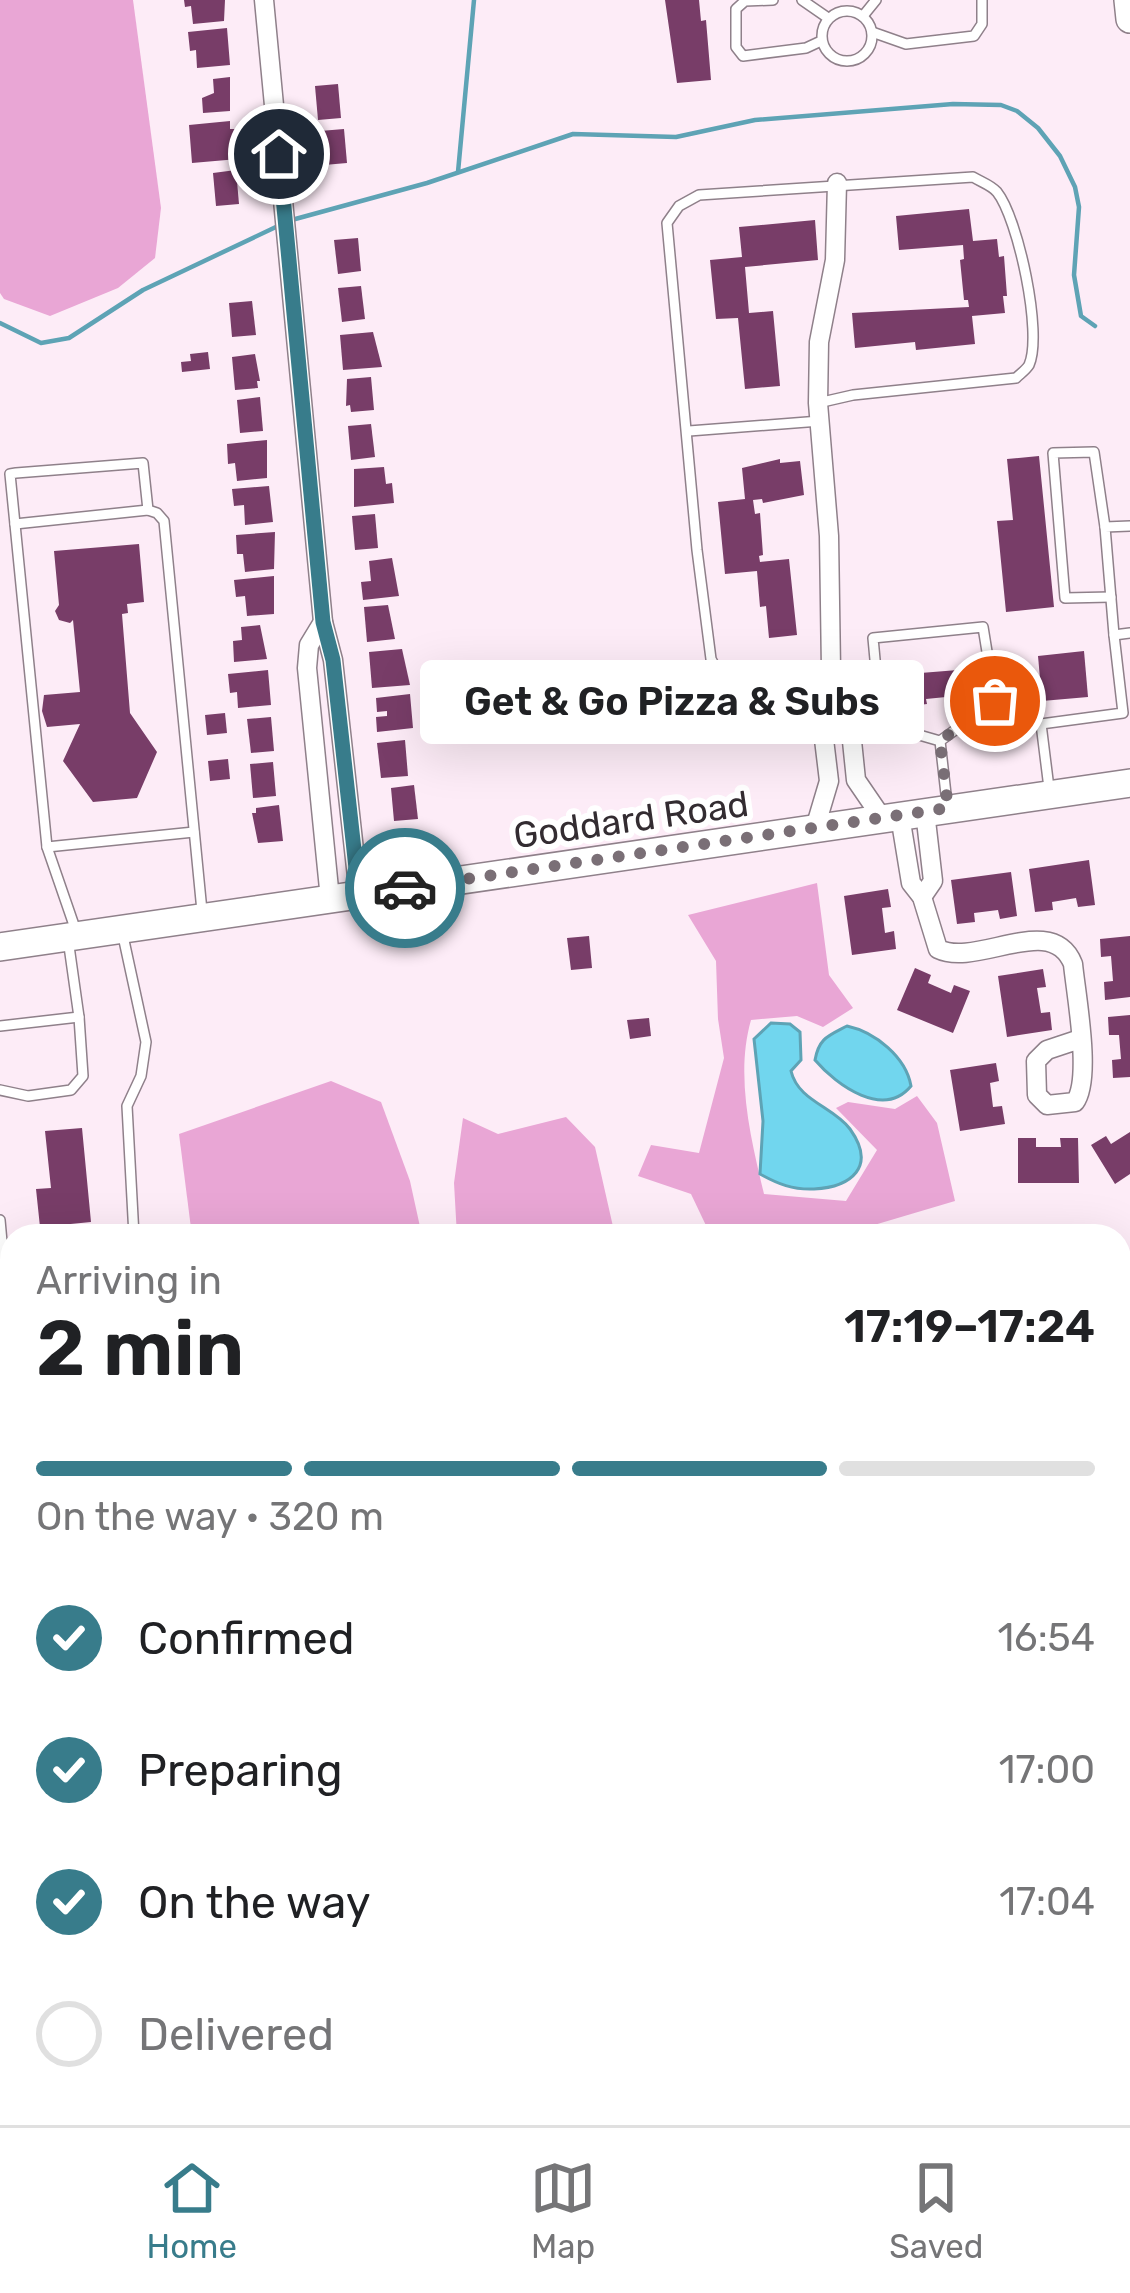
<!DOCTYPE html>
<meta charset="utf-8">
<style>
:root{--surface:#fff;--page:#f2f2f2;--text:#202124;--muted:#757577;--line:#e0e0e0;--accent:#387c8b}
body{margin:0;font-family:Rubik,sans-serif;background:var(--page);color:var(--text);height:100vh;display:flex;flex-direction:column;font-size:45px;white-space:nowrap}
*{box-sizing:border-box;margin:0}
p{font-size:39px;color:var(--muted)}
.icon{flex:none;width:66px;height:66px;fill:none;stroke:currentColor;stroke-width:2;stroke-linecap:round;stroke-linejoin:round}
.map{position:relative;flex:1;overflow:hidden}
.panel{position:absolute;left:0px;top:1224px;width:1131px;height:903px;display:flex;flex-direction:column;background:var(--surface);border-radius:36px 36px 0 0;box-shadow:0 12px 48px #0002}
.panel>*{flex:none}
.pin{position:absolute;display:grid;place-items:center;width:102px;height:102px;color:#fff;margin:-51px;border:6px solid #fff;border-radius:50%;box-shadow:0 3px 12px #0007}
.courier{position:absolute;display:grid;place-items:center;width:120px;height:120px;margin:-60px;border:9px solid #387c8b;border-radius:50%;background:#fff;color:#222;box-shadow:0 3px 15px #0007}
.bubble{position:absolute;height:84px;border-radius:12px;background:var(--surface);box-shadow:0 12px 48px #0002;font-size:39px;font-weight:600;line-height:84px;text-align:center}
.overview em{font-style:normal;font-weight:600}
.overview div{display:flex;flex-direction:column-reverse}
.overview{display:flex;align-items:center;justify-content:space-between;height:204px;padding:0 36px}
h1{font-size:78px;font-weight:600;line-height:90px}
.bar{display:grid;grid-template-columns:repeat(4,1fr);gap:18px 12px;align-content:center;height:144px;padding:0 36px}
.bar i{height:15px;border-radius:9px;background:var(--line)}
.bar .current{background:var(--accent)}
.bar p{grid-column:span 4}
ol{padding:0 36px;list-style:none}
li{display:flex;align-items:center;gap:36px;height:132px}
li p{margin-inline-start:auto}
li .icon{padding:12px;border-radius:50%;background:var(--accent);color:#fff;stroke-width:4}
li:last-child{color:var(--muted)}
li i{width:66px;height:66px;border:6px solid var(--line);border-radius:50%}
.tab-bar{display:flex;justify-content:space-around;align-items:center;height:168px;border-top:3px solid var(--line);background:var(--surface);font-size:33px;color:var(--muted)}
.tab-bar a{display:grid;justify-items:center;gap:6px}
.tab-bar .current{color:var(--accent)}
.map>svg:first-child{display:block}
</style>
<div class="map">
<svg width="1130" height="2125" viewBox="0 0 1130 2125">
<rect width="100%" height="100%" fill="#fdecf7"/>
<g fill="#e9a6d5">
<polygon points="0,0 133,0 161,208 155,258 118,288 50,316 4,299 0,293"/>
<path d="M817,883L829,975L853,1008L823,1027L797,1016L751,1020C735,1076 751,1139 764,1194L846,1201L877,1150L836,1108L848,1102L895,1109L917,1096L937,1123L955,1201L837,1236H711L691,1194L638,1176L651,1145L699,1153L724,1058L718,1019L716,961L688,915Z"/>
<polygon points="331,1081 381,1102 410,1181 422,1236 192,1236 179,1134"/>
<polygon points="566,1117 595,1147 614,1231 621,1236 457,1236 454,1183 463,1118 498,1134"/>
</g>
<g fill="#71d6ee" stroke="#5ea3b5" stroke-width="3">
<path d="M771,1023L790,1024L800,1032L801,1060L791,1071C798,1101 834,1107 850,1129C877,1167 851,1187 814,1189C793,1190 778,1184 760,1174L763,1121L754,1039Z"/>
<path d="M847,1026C875,1032 906,1057 911,1086C884,1119 837,1086 815,1060C819,1038 828,1036 847,1026Z"/>
<polygon points="1130,1267 1130,1403 1119,1401 1119,1270"/>
<polygon points="12,1707 12,1852 0,1860 0,1711"/>
</g>
<g fill="none" stroke-linecap="round" stroke-linejoin="round">
<g stroke="#5ea3b5" stroke-width="4.5">
<polyline points="458,172 474,0"/>
<polyline points="288,221 427,183 573,134 676,137 755,120 953,104 1001,105 1017,111 1038,128 1060,156 1075,187 1079,207 1074,275 1081,316 1095,326"/>
<polyline points="0,323 41,343 69,338 143,290 278,226"/>
</g>
</g>
<g fill="#783d68">
<polygon points="184,0 225,0 224,21 193,24 191,6 185,7"/>
<polygon points="665,0 699,0 701,21 706,20 711,80 677,83"/>
<polygon points="227,28 230,65 197,68 196,50 190,51 188,32"/>
<polygon points="230,77 230,111 203,113 202,98 214,93 213,79"/>
<polygon points="338,84 341,118 318,120 315,86"/>
<polygon points="230,121 230,129 235,129 238,159 192,163 189,125"/>
<polygon points="344,129 347,163 324,165 320,131"/>
<polygon points="236,170 239,204 216,206 213,173"/>
<polygon points="969,209 973,241 997,239 999,257 1004,256 1007,296 1003,296 1005,313 972,316 975,344 916,350 915,342 855,348 852,313 969,307 968,300 964,300 960,260 964,259 963,245 899,250 896,216"/>
<polygon points="815,220 818,260 745,267 749,313 773,311 780,386 745,389 738,318 716,319 710,260 742,257 739,227"/>
<polygon points="358,238 361,271 338,274 334,240"/>
<polygon points="361,286 365,319 342,322 338,288"/>
<polygon points="252,301 256,335 232,337 229,303"/>
<polygon points="373,332 382,367 343,370 340,335"/>
<polygon points="208,352 210,369 182,372 181,362 191,361 190,354"/>
<polygon points="255,354 260,381 257,381 258,388 235,390 232,357"/>
<polygon points="371,377 374,410 351,412 350,405 346,406 347,379"/>
<polygon points="260,397 263,431 240,433 237,400"/>
<polygon points="371,424 375,457 351,460 348,426"/>
<polygon points="267,440 267,478 237,481 235,463 228,464 227,444"/>
<polygon points="1039,456 1054,607 1006,612 997,521 1013,520 1007,459"/>
<polygon points="780,459 780,463 800,461 804,495 763,503 762,499 753,500 755,514 760,513 763,555 759,556 760,562 789,559 797,635 769,638 766,606 760,607 757,571 725,574 718,502 745,499 742,468"/>
<polygon points="384,467 386,484 392,483 394,503 354,507 354,469"/>
<polygon points="269,486 273,522 245,525 244,505 234,506 232,489"/>
<polygon points="375,514 378,548 355,550 352,516"/>
<polygon points="275,532 274,569 245,572 243,554 237,554 236,535"/>
<polygon points="139,544 144,602 127,604 128,613 122,614 130,713 157,752 137,798 93,802 63,761 80,724 47,727 42,711 44,695 80,692 73,620 70,623 59,620 55,611 59,605 54,551"/>
<polygon points="392,558 399,596 363,600 361,582 371,581 369,561"/>
<polygon points="274,576 274,614 247,616 245,596 236,597 234,580"/>
<polygon points="388,605 395,639 367,642 364,607"/>
<polygon points="260,625 267,659 234,662 233,641 242,640 241,627"/>
<polygon points="402,649 410,685 372,688 369,652"/>
<polygon points="1084,651 1088,697 1042,701 1038,656"/>
<polygon points="983,668 986,693 926,699 927,704 887,709 883,676"/>
<polygon points="268,670 271,705 238,708 237,692 230,693 228,674"/>
<polygon points="410,694 413,728 377,732 376,717 387,716 387,711 377,712 376,698"/>
<polygon points="225,713 227,733 207,735 205,715"/>
<polygon points="271,717 274,751 251,753 247,719"/>
<polygon points="405,740 408,776 381,778 377,743"/>
<polygon points="228,759 230,779 210,781 208,761"/>
<polygon points="273,762 276,796 253,798 250,764"/>
<polygon points="414,785 418,819 394,821 391,788"/>
<polygon points="279,805 283,841 258,843 252,813 256,813 256,808"/>
<polygon points="1089,860 1095,905 1078,907 1076,898 1052,902 1053,910 1035,912 1029,869"/>
<polygon points="1011,872 1017,916 1000,919 998,910 974,913 975,922 957,924 951,880"/>
<polygon points="888,889 891,907 882,908 885,933 894,931 896,949 852,955 844,896"/>
<polygon points="589,936 592,968 571,970 567,938"/>
<polygon points="1130,936 1130,997 1105,1000 1104,982 1113,981 1111,956 1101,957 1100,939"/>
<polygon points="915,968 931,975 928,983 951,993 954,985 970,991 953,1033 897,1010"/>
<polygon points="1043,969 1046,987 1037,988 1041,1013 1050,1012 1052,1030 1007,1037 998,976"/>
<polygon points="1130,1015 1130,1077 1113,1078 1112,1060 1121,1059 1119,1035 1109,1035 1108,1017"/>
<polygon points="649,1018 651,1036 630,1039 627,1020"/>
<polygon points="996,1063 999,1081 990,1083 993,1107 1002,1106 1005,1124 960,1131 950,1070"/>
<polygon points="82,1128 91,1222 40,1227 36,1189 51,1188 45,1131"/>
<polygon points="1130,1132 1130,1174 1115,1184 1091,1145 1106,1136 1111,1144"/>
<polygon points="1018,1138 1036,1138 1036,1147 1061,1147 1060,1138 1078,1138 1079,1183 1018,1183"/>
<polygon points="1130,1873 1130,1906 1119,1907 1119,1874"/>
<polygon points="12,1902 12,1944 7,1946 0,1926 0,1906"/>
</g>
<g fill="none" stroke-linecap="round" stroke-linejoin="round">
<defs>
<g id="lane">
<polyline points="773,0 745,1 736,9 736,47 743,56 806,48 821,41"/>
<polyline points="802,0 828,18"/>
<circle cx="847" cy="36" r="25"/>
<polyline points="863,16 876,0"/>
<polyline points="872,32 906,44 974,36 982,24 982,0"/>
<path d="M818,403L853,395L1016,378C1020,374 1026,370 1029,365C1043,334 1018,218 997,192C991,185 981,182 973,177L699,195L679,206L667,223L697,550L711,659L718,672L734,676L829,670"/>
<polyline points="689,431 820,421"/>
<polyline points="15,524 148,510"/>
<polyline points="1105,527 1094,452 1053,453 1065,598 1111,597"/>
<polyline points="1114,635 1105,527 1130,526"/>
<polyline points="940,741 881,724 873,638 983,627 995,701 940,741 947,803"/>
<polyline points="1049,788 1041,724 1123,713 1114,635 1130,633"/>
<polyline points="47,847 194,832"/>
<polyline points="76,931 47,847 10,474 16,473 143,463 148,510 157,513 164,521 202,911"/>
<polyline points="123,936 146,1042 141,1076 127,1106 134,1236"/>
<polyline points="0,1026 79,1017"/>
<polyline points="0,1090 28,1096 71,1090 83,1076 79,1017 68,939"/>
<polyline points="0,1220 4,1264 12,1263"/>
</g>
<g id="street">
<polyline points="264,0 323,622 333,660 359,895"/>
<polyline points="323,622 309,645 307,668 330,899"/>
<polyline points="831,670 829,536 818,403 819,342 835,260 837,183"/>
<path d="M900,816L911,883L922,897L938,949C977,968 1052,911 1073,964C1076,995 1092,1079 1075,1102L1047,1105L1037,1095L1036,1061L1047,1050L1080,1039"/>
<polyline points="815,828 829,781 820,706 831,670 848,702 856,780 882,818"/>
<polyline points="922,897 933,881 925,812"/>
<polyline points="0,1586 12,1586"/>
<polyline points="1119,1655 1130,1654"/>
<polyline points="1119,1996 1130,1995"/>
<polyline points="37,2115 38,2125"/>
<polyline points="227,2115 228,2125"/>
</g>
<g id="secondary">
<polyline points="1128,0 1130,19"/>
<polyline points="0,947 1130,783"/>
</g>
</defs>
<use href="#lane" stroke="#8f808a" stroke-width="12"/>
<use href="#street" stroke="#8f808a" stroke-width="21"/>
<use href="#secondary" stroke="#8f808a" stroke-width="30"/>
<use href="#lane" stroke="#fff" stroke-width="9"/>
<use href="#street" stroke="#fff" stroke-width="18"/>
<use href="#secondary" stroke="#fff" stroke-width="27"/>
</g>
<g fill="none" stroke-linecap="round" stroke-linejoin="round">
<polyline stroke="#7a6f76" stroke-width="12" stroke-dasharray="0 21.6" points="405,888 948,808 940,741 995,701"/>
<polyline stroke="#387c8b" stroke-width="15" points="279,154 323,622 333,660 359,895 405,888"/>
</g>
<g text-anchor="middle" stroke-width="12" stroke-linejoin="round" paint-order="stroke">
<g font-size="36" fill="#332c31" stroke="#fff">
<text transform="translate(631 819) rotate(-8)" y="13">Goddard Road</text>
</g>
</g>
</svg>
<div class="pin" style="left:995px;top:701px;background:#ea580c"><svg class="icon" aria-label="bag" viewBox="0 0 24 24"><path d="M5 8h14l-1 12H6zM9 8a3 3 0 0 1 6 0"/></svg></div>
<div class="pin" style="left:279px;top:154px;background:#1f2937"><svg class="icon" aria-label="home" viewBox="0 0 24 24"><path d="M3 11l9-7 9 7M6 9v11h12V9"/></svg></div>
<div class="courier" style="left:405px;top:888px"><svg class="icon" aria-label="car" viewBox="0 0 24 24"><path d="M5 17H2v-5l4-1 3-4h7l3 4 3 1v5h-3M9 17h6M6 11h13"/><circle cx="7" cy="17" r="2"/><circle cx="17" cy="17" r="2"/></svg></div>
<div class="bubble" style="left:420px;top:660px;width:504px">Get &amp; Go Pizza &amp; Subs</div>
<section class="panel">
<div class="overview"><div><h1>2 min</h1><p>Arriving in</p></div><em>17:19–17:24</em></div>
<div class="bar"><i class="current"></i><i class="current"></i><i class="current"></i><i></i><p>On the way · 320 m</p></div>
<ol>
<li><svg class="icon" aria-label="check" viewBox="0 0 24 24"><path d="M5 12l5 5 9-10"/></svg>Confirmed<p>16:54</p></li>
<li><svg class="icon" aria-label="check" viewBox="0 0 24 24"><path d="M5 12l5 5 9-10"/></svg>Preparing<p>17:00</p></li>
<li><svg class="icon" aria-label="check" viewBox="0 0 24 24"><path d="M5 12l5 5 9-10"/></svg>On the way<p>17:04</p></li>
<li><i></i>Delivered</li>
</ol>
</section>
</div>
<nav class="tab-bar">
<a class="current"><svg class="icon" aria-label="home" viewBox="0 0 24 24"><path d="M3 11l9-7 9 7M6 9v11h12V9"/></svg>Home</a>
<a><svg class="icon" aria-label="map" viewBox="0 0 24 24"><path d="M3 6l6-2 6 2 6-2v14l-6 2-6-2-6 2zM9 4v14M15 6v14"/></svg>Map</a>
<a><svg class="icon" aria-label="saved" viewBox="0 0 24 24"><path d="M7 4h10v16l-5-4-5 4z"/></svg>Saved</a>
</nav>
